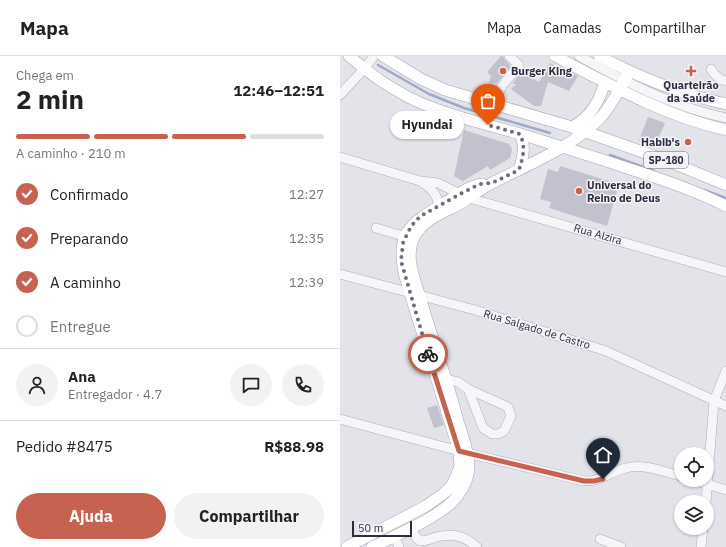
<!DOCTYPE html>
<html lang="pt">
<meta charset="utf-8">
<style>
:root{--surface:#fff;--page:#f2f2f2;--text:#222;--muted:#767676;--line:#e0e0e0;--accent:#c76251}
body{margin:0;font-family:"IBM Plex Sans",sans-serif;background:var(--page);color:var(--text);height:100vh;display:flex;flex-direction:column;font-size:15px;white-space:nowrap}
*{box-sizing:border-box;margin:0}
p{font-size:13px;color:var(--muted)}
.icon{flex:none;width:22px;height:22px;fill:none;stroke:currentColor;stroke-width:2;stroke-linecap:round;stroke-linejoin:round}
.map{position:relative;flex:1;overflow:hidden}
.side{display:flex;flex-direction:column;background:var(--surface);width:340px}
.side>*{flex:none}
.buttons{position:absolute;left:334px;top:391px;display:grid;gap:8px}
.buttons a{display:grid;place-items:center;width:40px;height:40px;border-radius:50%;background:var(--surface);box-shadow:0 1px 3px #0004;font-size:20px}
.scale{position:absolute;left:12px;bottom:10px;width:60px;box-sizing:border-box;padding-left:4px;border:2px solid #2c2d42;border-top:0;font-size:11px;line-height:14px;white-space:nowrap;color:#2c2d42;-webkit-text-stroke:3px #f3f3f8;paint-order:stroke}
.pin{position:absolute;display:grid;place-items:center;width:34px;height:34px;color:#fff;margin:-41px -17px;border-radius:50% 50% 50% 0;rotate:-45deg;box-shadow:0 0 4px #0007}
.pin .icon{rotate:45deg}
.courier{position:absolute;display:grid;place-items:center;width:40px;height:40px;margin:-20px;border:3px solid #c76251;border-radius:50%;background:#fff;color:#222;box-shadow:0 1px 5px #0007}
.bubble{position:absolute;height:28px;border-radius:14px;background:var(--surface);box-shadow:0 1px 3px #0004;font-size:13px;font-weight:800;line-height:28px;text-align:center}
.head em{font-style:normal;font-weight:800}
.head div{display:flex;flex-direction:column-reverse}
.head{display:flex;align-items:center;justify-content:space-between;height:68px;padding:0 16px}
h1{font-size:26px;font-weight:800;line-height:30px}
.bar{display:grid;grid-template-columns:repeat(4,1fr);gap:6px 4px;align-content:center;height:48px;padding:0 16px}
.bar i{height:5px;border-radius:3px;background:var(--line)}
.bar .on{background:var(--accent)}
.bar p{grid-column:span 4}
.line{display:flex;align-items:center;gap:10px;padding:0 16px;border-top:1px solid var(--line)}
.line div{flex:1}
.round{display:grid;place-items:center;flex:none;width:42px;height:42px;border-radius:21px;background:var(--page)}
ol{padding:0 16px;list-style:none}
li{display:flex;align-items:center;gap:12px;height:44px}
li p{margin-inline-start:auto}
li .icon{padding:4px;border-radius:50%;background:var(--accent);color:#fff;stroke-width:4}
li:last-child{color:var(--muted)}
li i{width:22px;height:22px;border:2px solid var(--line);border-radius:50%}
.primary-button{display:flex;gap:8px;margin-top:auto;padding:8px 16px}
.primary-button a{flex:1;height:46px;border-radius:24px;background:var(--accent);color:#fff;font-size:16px;font-weight:800;line-height:46px;text-align:center}
.primary-button a+a{background:var(--page);color:var(--text)}
header{display:flex;align-items:center;gap:24px;box-sizing:border-box;height:56px;padding:0 20px;background:var(--surface);border-bottom:1px solid var(--line)}
header strong{font-size:19px}
nav{display:flex;gap:22px;margin-inline-start:auto;font-size:14px}
main{display:flex;flex:1;min-height:0}
.map>svg:first-child{display:block}
</style>
<header>
<strong>Mapa</strong>
<nav><a>Mapa</a><a>Camadas</a><a>Compartilhar</a></nav>
</header>
<main>
<section class="side">
<div class="head"><div><h1>2 min</h1><p>Chega em</p></div><em>12:46–12:51</em></div>
<div class="bar"><i class="on"></i><i class="on"></i><i class="on"></i><i></i><p>A caminho · 210 m</p></div>
<ol>
<li><svg class="icon" aria-label="check" viewBox="0 0 24 24"><path d="M5 12l5 5 9-10"/></svg>Confirmado<p>12:27</p></li>
<li><svg class="icon" aria-label="check" viewBox="0 0 24 24"><path d="M5 12l5 5 9-10"/></svg>Preparando<p>12:35</p></li>
<li><svg class="icon" aria-label="check" viewBox="0 0 24 24"><path d="M5 12l5 5 9-10"/></svg>A caminho<p>12:39</p></li>
<li><i></i>Entregue</li>
</ol>
<div class="line" style="height:72px"><a class="round"><svg class="icon" aria-label="person" viewBox="0 0 24 24"><circle cx="12" cy="8" r="4"/><path d="M4 21q1-7 8-7t8 7"/></svg></a><div><b>Ana</b><p>Entregador · 4.7</p></div><a class="round"><svg class="icon" aria-label="chat" viewBox="0 0 24 24"><path d="M4 5h16v11H9l-5 4z"/></svg></a><a class="round"><svg class="icon" aria-label="phone" viewBox="0 0 24 24"><path d="M5 4h4l2 5-3 2q2 4 5 5l2-3 5 2v4C11 20 4 13 5 4z"/></svg></a></div>
<div class="line" style="height:52px"><div>Pedido #8475</div><b>R$88.98</b></div>
<div class="primary-button"><a>Ajuda</a><a>Compartilhar</a></div>
</section>
<div class="map">
<svg width="386" height="491" viewBox="0 0 386 491">
<rect width="100%" height="100%" fill="#e3e4ea"/>
<g fill="none" stroke-linecap="round" stroke-linejoin="round">
<g stroke="#a1a8c8" stroke-width="2.5">
<polyline points="38,9 89,38 124,52 210,77"/>
<polyline points="270,99 314,115"/>
<polyline points="364,134 386,142"/>
</g>
</g>
<g fill="#c1c2cd">
<polygon points="161,0 163,0 165,4 171,10 157,27 149,27 151,20 147,16"/>
<polygon points="210,7 238,20 229,35 208,26 201,50 194,50 171,33 176,28 172,28 181,16 199,26"/>
<polygon points="308,61 325,67 315,90 299,84"/>
<polygon points="124,74 169,88 172,93 170,102 150,114 148,110 123,125 114,120"/>
<polygon points="220,110 279,128 267,170 209,152 211,146 200,143 208,113 218,116"/>
<polygon points="97,349 104,369 94,372 87,352"/>
</g>
<g fill="none" stroke-linecap="round" stroke-linejoin="round">
<defs>
<g id="minor">
<path d="M239,0C286,26 333,51 386,62"/>
<path d="M371,13C374,18 379,24 386,25"/>
<polyline points="0,39 24,13 34,0"/>
<polyline points="153,48 162,30 179,9 169,0"/>
<polyline points="0,101 80,125 98,127 120,138"/>
<path d="M83,127C92,133 97,138 99,150"/>
<polyline points="129,142 386,216"/>
<polyline points="36,172 70,182"/>
<polyline points="0,218 135,254 266,295 386,350"/>
<polyline points="101,325 107,323 118,326 128,333 168,351 171,360 164,375 158,378 152,378 143,372 128,333"/>
<path d="M0,363L127,397L244,425C264,425 269,416 286,412C304,407 323,416 341,420"/>
<polyline points="354,424 386,434"/>
<polyline points="366,446 374,345 386,315"/>
<path d="M70,472L76,481L80,485C86,485 91,483 96,481C112,477 124,479 137,491"/>
<polyline points="54,480 59,491"/>
<polyline points="260,483 281,491"/>
<polyline points="361,491 363,472"/>
</g>
<g id="major">
<path d="M9,0C27,16 47,30 68,41C104,59 143,67 180,78C216,89 252,100 287,112C321,123 354,134 386,150"/>
<polyline points="43,0 81,23 105,34 232,71 328,105 386,129"/>
<path d="M215,0C270,29 325,60 386,74"/>
<path d="M259,0C300,22 341,38 386,48"/>
<path d="M232,71C251,61 259,46 265,26"/>
<path d="M179,114C183,101 186,91 180,78"/>
<path d="M7,491L86,450L103,438L111,431L116,421L120,410L119,395L65,221C55,175 70,168 106,146C117,139 129,130 142,128"/>
<path d="M32,491C53,481 99,461 114,444C122,435 129,422 129,409C129,395 122,379 118,365C107,323 92,282 80,241C74,221 65,201 74,181C83,164 102,157 118,149C130,142 141,132 154,126C189,108 235,90 262,60C273,47 281,31 289,16"/>
</g>
</defs>
<use href="#minor" stroke="#acadb8" stroke-width="10"/>
<use href="#major" stroke="#a3a5b6" stroke-width="12"/>
<use href="#minor" stroke="#f6f6f9" stroke-width="9"/>
<use href="#major" stroke="#fff" stroke-width="11"/>
</g>
<g fill="none" stroke-linecap="round" stroke-linejoin="round">
<path stroke="#6c6d7d" stroke-width="4" stroke-dasharray="0 7.2" d="M88,298L61,205L63,187L68,176L75,165L84,158L120,138L140,128L152,127L179,114C183,101 186,91 180,78L148,69"/>
<polyline stroke="#c76251" stroke-width="5" points="88,298 119,395 244,425 254,425 263,423"/>
</g>
<g fill="#c76251" stroke="#f3f3f8" stroke-width="1.5">
<circle cx="163" cy="15" r="4"/>
<path d="M349 9h4v4h4v4h-4v4h-4v-4h-4v-4h4z"/>
<circle cx="348" cy="86" r="4"/>
<circle cx="239" cy="135" r="4"/>
</g>
<g text-anchor="middle" stroke-width="3" stroke-linejoin="round" paint-order="stroke">
<rect fill="#f3f3f8" stroke="#686879" stroke-width="1" x="304" y="96" width="44" height="16" rx="3"/>
<g font-size="10" font-weight="bold" fill="#2c2d42">
<text x="326" y="108">SP-180</text>
</g>
<g font-size="11" font-weight="bold" fill="#2c2d42" stroke="#f3f3f8" text-anchor="start">
<text x="171" y="19">Burger King</text>
<text x="351" y="33" text-anchor="middle">Quarteirão<tspan x="351" dy="13">da Saúde</tspan></text>
<text x="340" y="90" text-anchor="end">Habib's</text>
<text x="247" y="133">Universal do<tspan x="247" dy="13">Reino de Deus</tspan></text>
</g>
<g font-size="11" fill="#2c2d42" stroke="#f3f3f8">
<text transform="translate(258 178) rotate(16)" y="4">Rua Alzira</text>
<text transform="translate(197 273) rotate(17)" y="4">Rua Salgado de Castro</text>
</g>
</g>
</svg>
<div class="buttons">
<a><svg class="icon" aria-label="locate" viewBox="0 0 24 24"><circle cx="12" cy="12" r="6"/><path d="M12 2v4M12 18v4M2 12h4M18 12h4"/></svg></a>
<a><svg class="icon" aria-label="layers" viewBox="0 0 24 24"><path d="M12 4l9 5-9 5-9-5zM3 14l9 5 9-5"/></svg></a>
</div>
<div class="scale">50 m</div>
<div class="pin" style="left:148px;top:69px;background:#ea580c"><svg class="icon" aria-label="bag" viewBox="0 0 24 24"><path d="M5 8h14l-1 12H6zM9 8a3 3 0 0 1 6 0"/></svg></div>
<div class="pin" style="left:263px;top:423px;background:#1f2937"><svg class="icon" aria-label="home" viewBox="0 0 24 24"><path d="M3 11l9-7 9 7M6 9v11h12V9"/></svg></div>
<div class="courier" style="left:88px;top:298px"><svg class="icon" aria-label="bike" viewBox="0 0 24 24"><circle cx="6" cy="16" r="4"/><circle cx="18" cy="16" r="4"/><path d="M6 16l4-8h5l3 8M10 8l3 8H6M13 5h3"/></svg></div>
<div class="bubble" style="left:50px;top:55px;width:74px">Hyundai</div>
</div>
</main>
